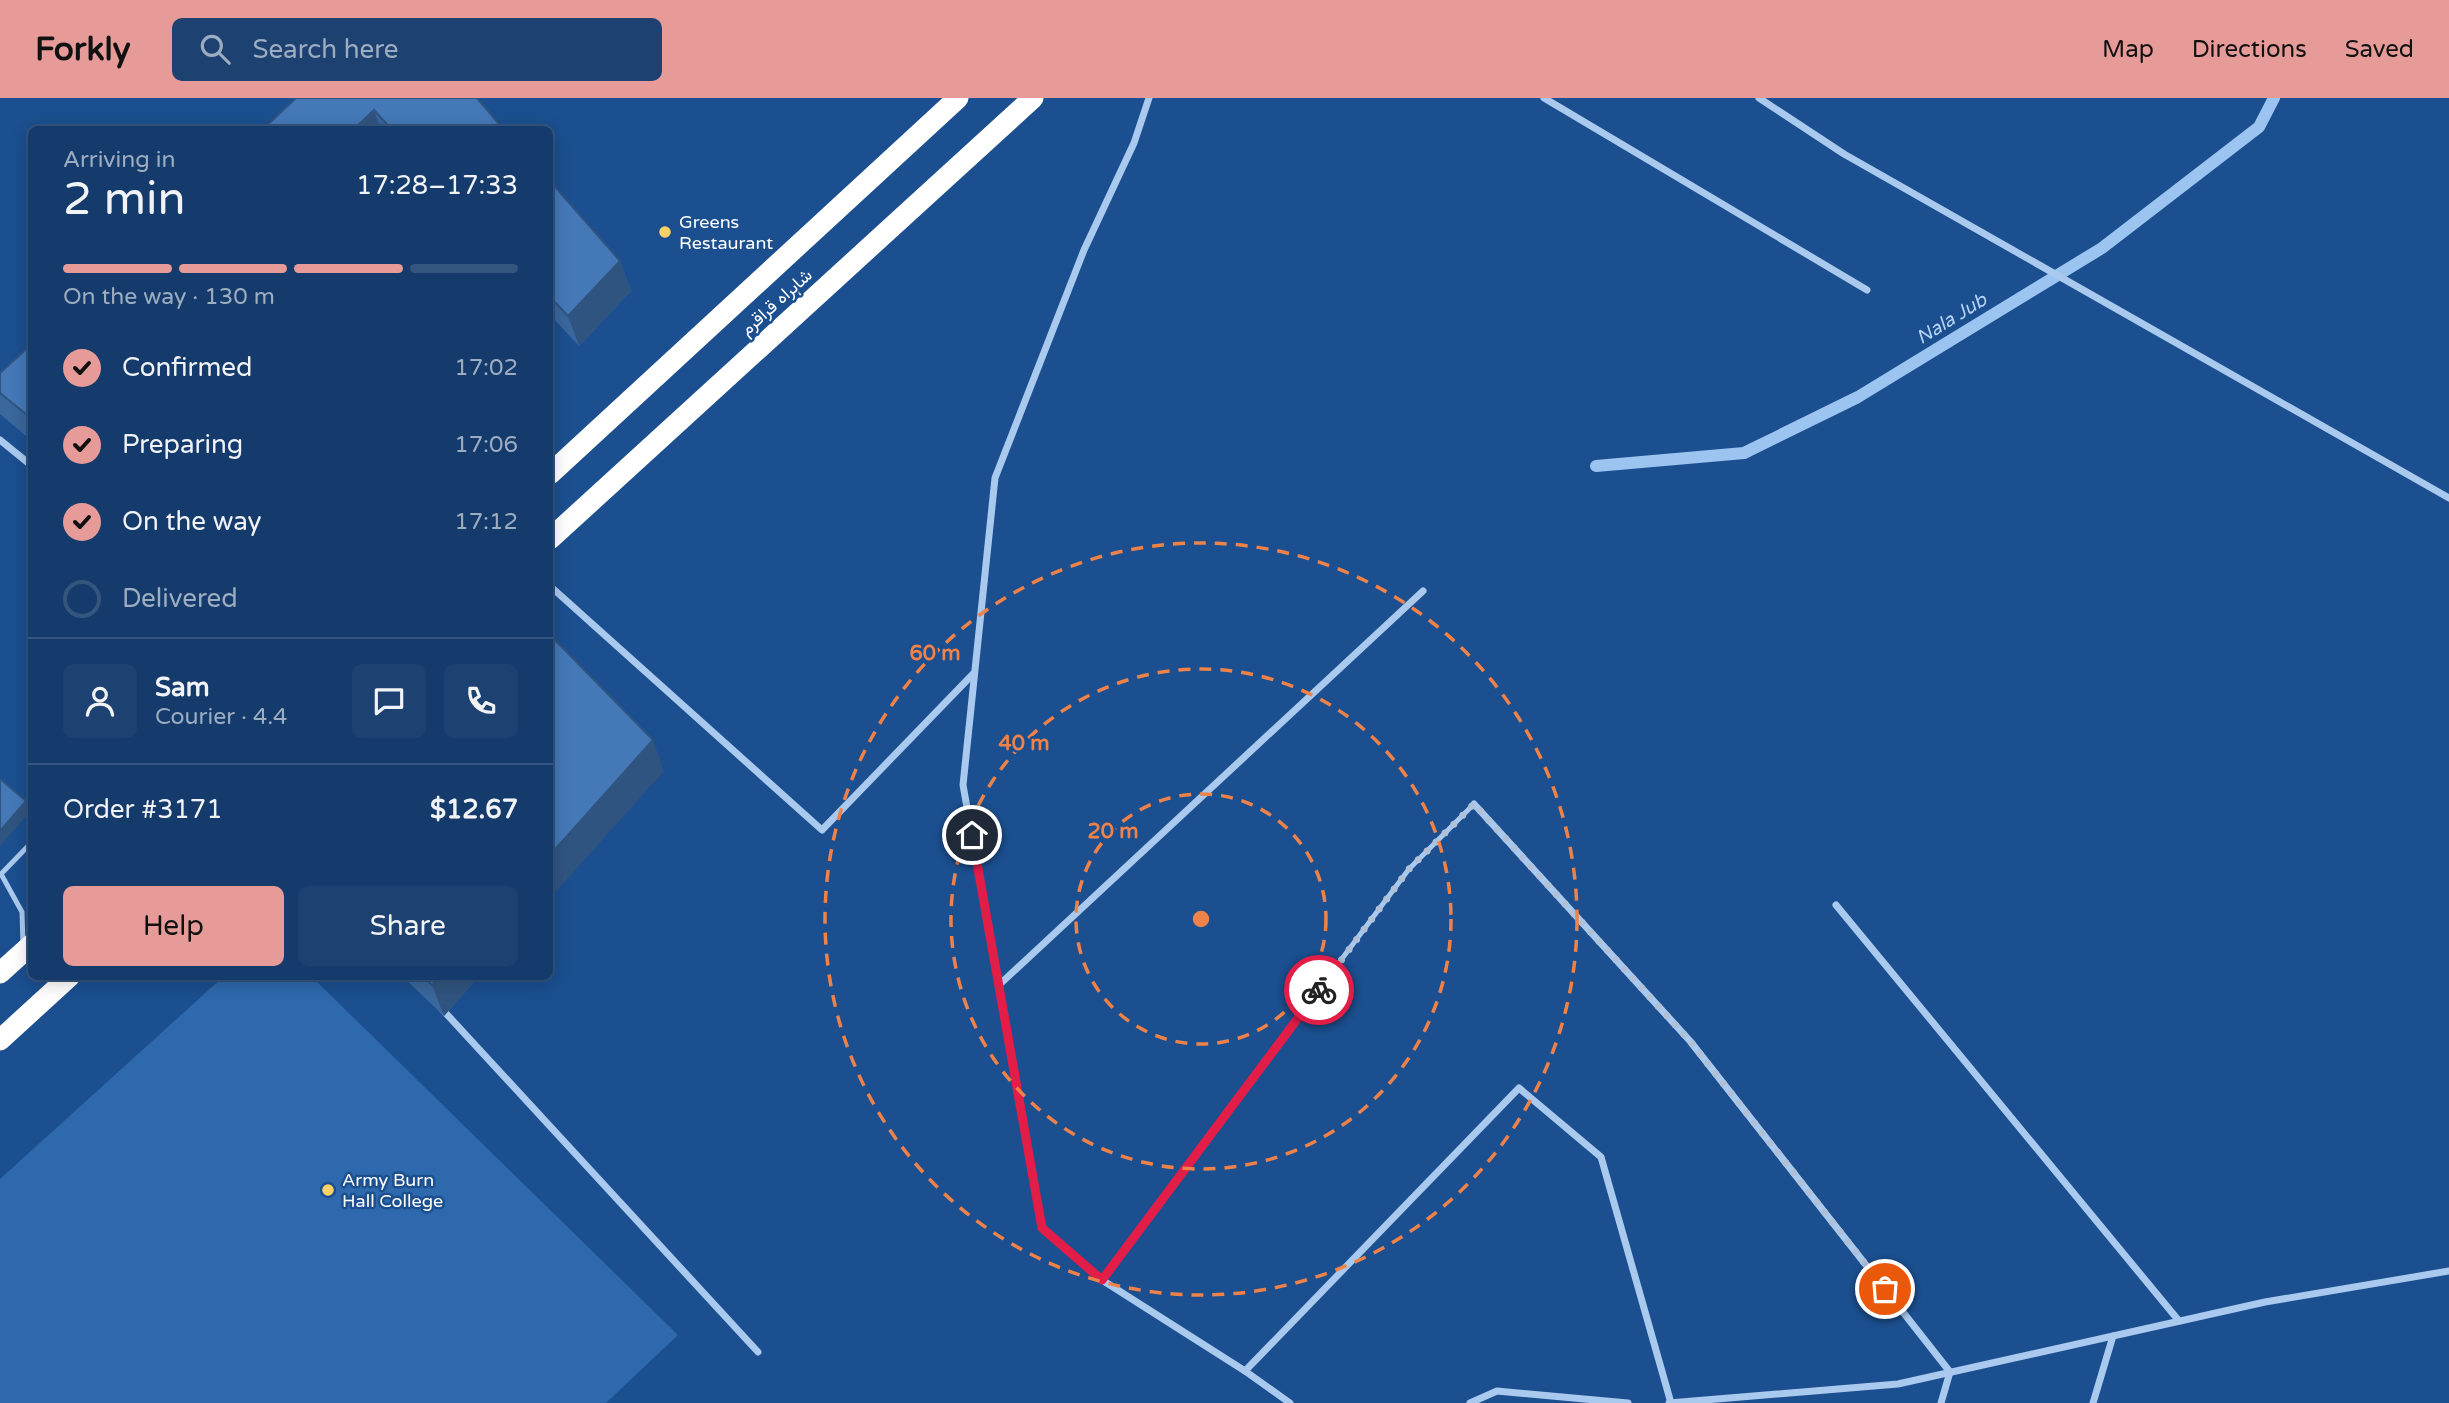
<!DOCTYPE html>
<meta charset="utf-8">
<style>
:root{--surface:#143b6b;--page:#1d4271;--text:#f1f3f6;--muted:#9dadc1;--line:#33557e;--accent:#e69b98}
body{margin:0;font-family:"Varela Round",Vazirmatn,sans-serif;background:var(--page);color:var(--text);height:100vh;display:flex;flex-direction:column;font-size:26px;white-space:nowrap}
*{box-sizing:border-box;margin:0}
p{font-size:23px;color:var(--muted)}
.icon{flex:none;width:38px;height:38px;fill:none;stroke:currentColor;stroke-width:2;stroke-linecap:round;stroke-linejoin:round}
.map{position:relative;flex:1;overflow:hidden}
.details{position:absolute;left:28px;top:28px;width:525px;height:854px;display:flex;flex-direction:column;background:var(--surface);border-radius:10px;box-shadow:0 4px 18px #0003,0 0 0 2px var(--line)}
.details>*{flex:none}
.pin{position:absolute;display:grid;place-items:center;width:60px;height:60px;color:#fff;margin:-30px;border:4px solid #fff;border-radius:50%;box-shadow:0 2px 7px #0007}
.courier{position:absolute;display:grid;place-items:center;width:70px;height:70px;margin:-35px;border:5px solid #e11d48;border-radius:50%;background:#fff;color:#222;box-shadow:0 2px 9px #0007}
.head em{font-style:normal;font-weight:600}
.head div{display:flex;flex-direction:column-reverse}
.head{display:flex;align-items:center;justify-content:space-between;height:119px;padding:0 35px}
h1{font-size:46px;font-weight:600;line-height:52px}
.bar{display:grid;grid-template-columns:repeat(4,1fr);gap:10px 7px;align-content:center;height:84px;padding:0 35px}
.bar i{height:9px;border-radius:5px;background:var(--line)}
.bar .current{background:var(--accent)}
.bar p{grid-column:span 4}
.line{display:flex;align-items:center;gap:18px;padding:0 35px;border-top:2px solid var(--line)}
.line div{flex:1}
.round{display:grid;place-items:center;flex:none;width:74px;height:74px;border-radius:10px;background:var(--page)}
ol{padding:0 35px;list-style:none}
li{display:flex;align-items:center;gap:21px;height:77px}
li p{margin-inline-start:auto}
li .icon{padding:7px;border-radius:50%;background:var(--accent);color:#111;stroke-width:4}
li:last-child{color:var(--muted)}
li i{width:38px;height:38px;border:4px solid var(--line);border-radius:50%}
.action{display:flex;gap:14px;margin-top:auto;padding:14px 35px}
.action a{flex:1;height:80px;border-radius:10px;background:var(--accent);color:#111;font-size:28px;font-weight:600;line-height:80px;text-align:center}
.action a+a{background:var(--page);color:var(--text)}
header{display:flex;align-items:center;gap:42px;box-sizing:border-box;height:98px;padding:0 35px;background:var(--accent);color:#111}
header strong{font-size:33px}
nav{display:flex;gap:38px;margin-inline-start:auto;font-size:24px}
.search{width:490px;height:63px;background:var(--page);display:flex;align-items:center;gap:18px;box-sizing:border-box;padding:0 24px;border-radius:10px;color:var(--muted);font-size:26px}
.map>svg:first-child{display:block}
</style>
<header>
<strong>Forkly</strong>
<div class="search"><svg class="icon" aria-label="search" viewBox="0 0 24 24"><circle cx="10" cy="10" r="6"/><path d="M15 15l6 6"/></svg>Search here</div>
<nav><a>Map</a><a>Directions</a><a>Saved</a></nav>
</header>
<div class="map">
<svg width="2449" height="1305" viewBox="0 0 2449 1305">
<rect width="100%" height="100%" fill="#1b4f8f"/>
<polygon fill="#2e69ad" points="223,879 312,879 678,1237 606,1305 0,1305 0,1081"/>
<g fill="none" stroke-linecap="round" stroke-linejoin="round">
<polyline stroke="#9cc4f0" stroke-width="12" points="1596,368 1744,355 1858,299 2102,150 2259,29 2274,0"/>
<g stroke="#a9c9ee" stroke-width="5">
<polyline points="23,847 22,814 1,776 32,744"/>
<polyline points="1102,1182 1409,771 1474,706"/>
</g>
<g stroke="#a9c9ee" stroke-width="7">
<polyline points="1149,0 1134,45 1084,152 995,380 963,687 1042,1130 1102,1182 1245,1273 1290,1305"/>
<polyline points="1544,0 1867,192"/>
<polyline points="1759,0 1844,56 2449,400"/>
<polyline points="0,342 32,368"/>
<polyline points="550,488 822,732 973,576"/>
<polyline points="1474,706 1690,943 1950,1274 1941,1305"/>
<polyline points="1836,807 2179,1223"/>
<polyline points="999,887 1423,493"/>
<polyline points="441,910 758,1254"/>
<polyline points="1245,1273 1519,990 1601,1059 1671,1305"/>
<polyline points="1470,1305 1497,1293 1628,1305"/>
<polyline points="1669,1305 1898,1286 2265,1204 2449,1173"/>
<polyline points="2093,1305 2113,1238"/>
</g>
<g stroke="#fff" stroke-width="21">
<polyline points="550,376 958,0"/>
<polyline points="550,441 1033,0"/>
<polyline points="0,875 32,846"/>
<polyline points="0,942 70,878"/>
</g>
</g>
<g fill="#3a679d">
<polygon points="296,0 504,32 262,32"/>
<polygon points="550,83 620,163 631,193 579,248 550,217"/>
<polygon points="32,246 32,343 0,316 0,275"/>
<polygon points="402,878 479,878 444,918"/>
</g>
<g fill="#305480">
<polygon points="374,12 381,32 353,32"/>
<polygon points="620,163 631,193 579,248 568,218"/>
<polygon points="653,642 664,673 550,800 550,757"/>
<polygon points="26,703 30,714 0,748 0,733"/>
<polygon points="440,878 479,878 444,918 432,887"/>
</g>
<g fill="#4478b7" stroke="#305480" stroke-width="2">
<polygon points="296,0 477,0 504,32 392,32 374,12 353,32 262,32"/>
<polygon points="550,83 620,163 568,218 550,199"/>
<polygon points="32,246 32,321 0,295 0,275"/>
<polygon points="550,537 653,642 550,757"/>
<polygon points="0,681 26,703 0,733"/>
<polygon points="423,878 440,878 432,887"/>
</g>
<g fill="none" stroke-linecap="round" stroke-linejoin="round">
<polyline stroke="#afc1d8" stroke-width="7" stroke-dasharray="0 12.6" points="1319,892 1409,771 1474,706 1690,943 1885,1191"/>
<polyline stroke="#e11d48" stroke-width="9" points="972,737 1042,1130 1102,1182 1319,892"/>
</g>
<g fill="none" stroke="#ee8249" stroke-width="3.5" stroke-dasharray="12 9">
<circle cx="1201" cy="821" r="125"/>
<circle cx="1201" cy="821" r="250"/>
<circle cx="1201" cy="821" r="376"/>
</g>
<g fill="#ffd166" stroke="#1b4f8f" stroke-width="2.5">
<circle cx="665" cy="134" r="7"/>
<circle cx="328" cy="1092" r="7"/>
</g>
<g text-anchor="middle" stroke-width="5" stroke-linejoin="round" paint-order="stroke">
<g font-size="18" fill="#fff" stroke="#1b4f8f" text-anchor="start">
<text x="679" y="130">Greens<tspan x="679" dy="21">Restaurant</tspan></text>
<text x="342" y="1088">Army Burn<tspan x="342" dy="21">Hall College</tspan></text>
</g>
<g font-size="18" fill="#fff" stroke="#1b4f8f">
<text transform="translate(776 204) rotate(-42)" y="6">شاہراہ قراقرم</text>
</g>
<g font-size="19" font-style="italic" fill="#b5d3f5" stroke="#1b4f8f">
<text transform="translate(1951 220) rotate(-32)" y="7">Nala Jub</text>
</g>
</g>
<circle cx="1201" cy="821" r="10" fill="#ee8249" stroke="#1b4f8f" stroke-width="3.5"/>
<g font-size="21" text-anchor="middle" font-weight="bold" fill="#ee8249" stroke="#1b4f8f" stroke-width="5" stroke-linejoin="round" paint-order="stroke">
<text x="935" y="562">60 m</text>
<text x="1024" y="652">40 m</text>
<text x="1113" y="740">20 m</text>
</g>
</svg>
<div class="pin" style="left:1885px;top:1191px;background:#ea580c"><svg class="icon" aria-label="bag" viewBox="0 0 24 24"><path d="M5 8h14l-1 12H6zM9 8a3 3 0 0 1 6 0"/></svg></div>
<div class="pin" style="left:972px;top:737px;background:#1f2937"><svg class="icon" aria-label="home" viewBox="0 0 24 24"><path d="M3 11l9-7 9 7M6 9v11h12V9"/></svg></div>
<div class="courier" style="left:1319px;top:892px"><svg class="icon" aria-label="bike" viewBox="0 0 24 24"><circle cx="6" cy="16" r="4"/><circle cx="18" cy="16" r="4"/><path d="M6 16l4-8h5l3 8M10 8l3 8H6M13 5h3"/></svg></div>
<section class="details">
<div class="head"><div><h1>2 min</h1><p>Arriving in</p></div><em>17:28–17:33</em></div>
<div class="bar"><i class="current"></i><i class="current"></i><i class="current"></i><i></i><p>On the way · 130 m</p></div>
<ol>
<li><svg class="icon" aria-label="check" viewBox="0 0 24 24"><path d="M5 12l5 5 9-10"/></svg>Confirmed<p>17:02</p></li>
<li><svg class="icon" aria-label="check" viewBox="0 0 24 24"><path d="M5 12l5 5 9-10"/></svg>Preparing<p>17:06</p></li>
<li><svg class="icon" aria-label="check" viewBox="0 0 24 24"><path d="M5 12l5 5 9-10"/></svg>On the way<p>17:12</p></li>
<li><i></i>Delivered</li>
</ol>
<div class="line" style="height:126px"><a class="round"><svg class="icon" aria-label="person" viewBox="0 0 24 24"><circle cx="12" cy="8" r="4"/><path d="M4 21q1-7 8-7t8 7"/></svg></a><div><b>Sam</b><p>Courier · 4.4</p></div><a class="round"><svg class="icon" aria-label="chat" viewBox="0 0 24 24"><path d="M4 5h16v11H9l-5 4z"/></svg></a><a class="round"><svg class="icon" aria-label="phone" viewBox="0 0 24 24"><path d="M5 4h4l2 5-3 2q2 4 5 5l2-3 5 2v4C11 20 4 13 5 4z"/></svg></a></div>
<div class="line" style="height:91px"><div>Order #3171</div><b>$12.67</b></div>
<div class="action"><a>Help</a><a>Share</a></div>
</section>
</div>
